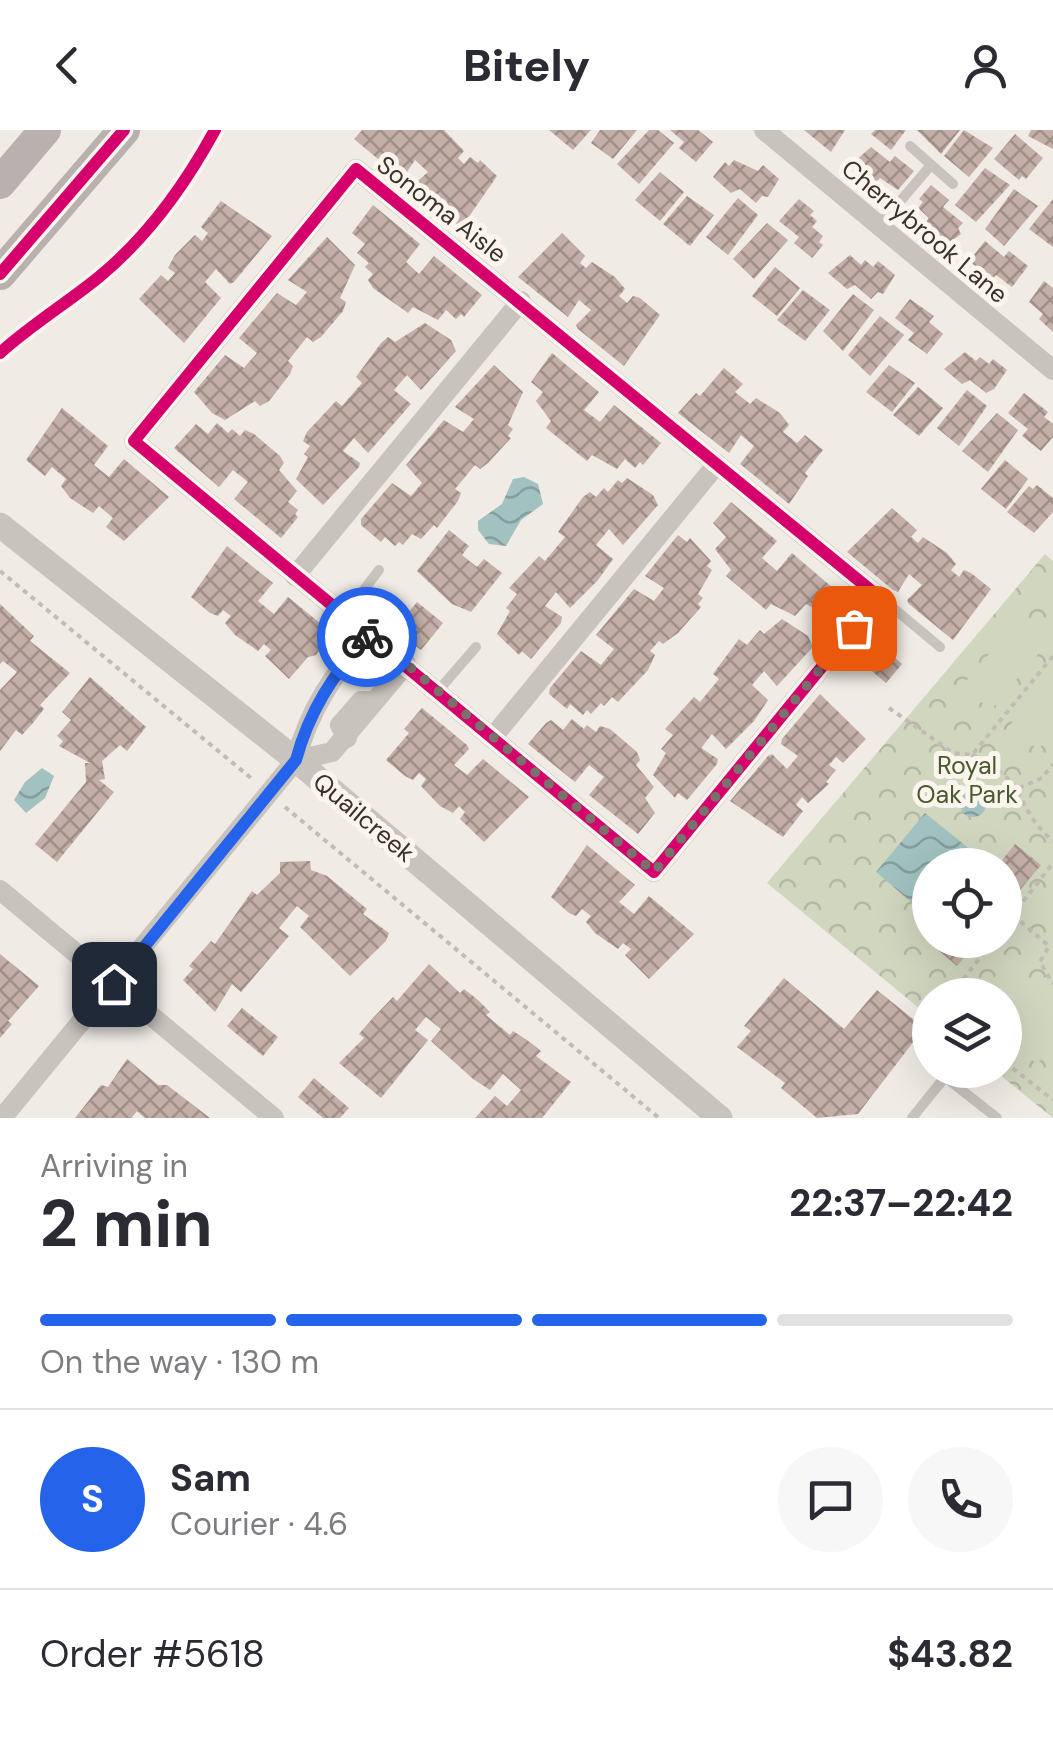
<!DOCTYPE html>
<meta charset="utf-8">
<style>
:root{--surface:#fff;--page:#f7f7f7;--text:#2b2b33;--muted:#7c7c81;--line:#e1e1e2;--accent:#2563eb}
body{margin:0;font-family:"DM Sans",sans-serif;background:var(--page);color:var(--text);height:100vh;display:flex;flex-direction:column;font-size:38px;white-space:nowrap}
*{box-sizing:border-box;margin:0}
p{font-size:32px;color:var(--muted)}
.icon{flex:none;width:55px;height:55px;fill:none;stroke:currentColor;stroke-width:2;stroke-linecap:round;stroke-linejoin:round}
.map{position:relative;height:988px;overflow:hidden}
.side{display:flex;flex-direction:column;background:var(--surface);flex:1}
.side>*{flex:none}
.tools{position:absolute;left:912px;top:718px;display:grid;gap:20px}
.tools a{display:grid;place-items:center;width:110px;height:110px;border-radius:50%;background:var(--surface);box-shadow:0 10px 40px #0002;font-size:50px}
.pin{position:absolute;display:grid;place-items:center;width:85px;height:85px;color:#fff;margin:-42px;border-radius:20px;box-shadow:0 5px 15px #0006}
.courier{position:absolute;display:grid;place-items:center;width:100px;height:100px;margin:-50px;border:8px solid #2563eb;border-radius:50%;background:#fff;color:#222;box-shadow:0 2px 12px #0007}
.head em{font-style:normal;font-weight:800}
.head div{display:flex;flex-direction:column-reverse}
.head{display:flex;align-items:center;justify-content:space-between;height:170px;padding:0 40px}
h1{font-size:65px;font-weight:800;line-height:75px}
.bar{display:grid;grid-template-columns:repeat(4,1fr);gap:15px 10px;align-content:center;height:120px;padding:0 40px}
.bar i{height:12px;border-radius:8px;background:var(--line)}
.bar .active{background:var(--accent)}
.bar p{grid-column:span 4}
.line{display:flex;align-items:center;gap:25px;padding:0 40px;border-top:2px solid var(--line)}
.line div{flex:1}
.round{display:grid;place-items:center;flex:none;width:105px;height:105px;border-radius:52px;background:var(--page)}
header{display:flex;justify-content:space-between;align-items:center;height:130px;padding:0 40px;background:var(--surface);font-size:45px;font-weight:800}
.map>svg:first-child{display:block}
</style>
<header><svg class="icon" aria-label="back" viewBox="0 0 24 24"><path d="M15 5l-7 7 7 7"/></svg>Bitely<svg class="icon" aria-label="person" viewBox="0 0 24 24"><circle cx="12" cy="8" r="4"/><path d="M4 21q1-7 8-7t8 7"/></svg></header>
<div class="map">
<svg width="1053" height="988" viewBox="0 0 1053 988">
<defs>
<pattern id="park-crowns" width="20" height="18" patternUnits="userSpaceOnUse" patternTransform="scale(2.5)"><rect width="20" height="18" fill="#d1d6bf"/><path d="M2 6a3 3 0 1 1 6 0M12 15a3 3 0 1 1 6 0" fill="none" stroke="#b4b8a4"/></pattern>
<pattern id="water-waves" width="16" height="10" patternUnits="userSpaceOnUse" patternTransform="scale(2.5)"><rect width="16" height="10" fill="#a1c2c1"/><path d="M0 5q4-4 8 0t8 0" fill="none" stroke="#849e9d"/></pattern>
<pattern id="building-cross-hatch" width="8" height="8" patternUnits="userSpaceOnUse" patternTransform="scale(2.5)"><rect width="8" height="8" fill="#c3afa7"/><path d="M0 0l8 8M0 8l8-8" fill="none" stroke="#a08f88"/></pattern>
</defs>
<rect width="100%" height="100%" fill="#f0ebe5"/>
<path fill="url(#park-crowns)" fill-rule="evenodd" d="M1045,424L1053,431V988L994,940H1005V865H930V887L767,753ZM930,735H1005V810H930Z"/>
<g fill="#d1d6bf">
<polygon points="1015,493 1044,517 991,580 962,556"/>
<polygon points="1053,543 1053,602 1038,620 1009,596"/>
<polygon points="1003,837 1053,879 1053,915 1037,934 1005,907 1005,865 980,865"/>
</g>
<g fill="url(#water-waves)">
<polygon points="524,347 538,354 543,374 521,390 506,416 489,414 478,400 478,391 502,374 513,349"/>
<polygon points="42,638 54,646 45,668 26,683 14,670 25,652"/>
<circle cx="973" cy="674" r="13"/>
<polygon points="925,683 982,729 977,735 930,735 930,774 923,782 876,742"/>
</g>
<g fill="url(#building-cross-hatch)">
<polygon points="362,0 444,0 464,21 458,28 464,34 470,27 478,33 480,30 497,46 461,98 412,56 428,42 415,30 402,49 354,9"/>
<polygon points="549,0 591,0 573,20"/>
<polygon points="600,0 637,0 613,29 591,13"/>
<polygon points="649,0 658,0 674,13 639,54 617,34"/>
<polygon points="670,0 698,0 713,12 696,32 679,18 684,12"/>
<polygon points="804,0 845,0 831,22"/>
<polygon points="875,0 906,0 891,20 871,4"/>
<polygon points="917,0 960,0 941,24"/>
<polygon points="964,0 993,18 969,47 944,26"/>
<polygon points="1031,0 1053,0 1053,19 1028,6"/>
<polygon points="1015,4 1043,28 1026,49 1022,46 1019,50 994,29"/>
<polygon points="871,17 890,32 895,26 914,41 898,60 880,48 876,53 853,33"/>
<polygon points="734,30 758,41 763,35 779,49 768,67 762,66 756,73 740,59 731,63 713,47 725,32 729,36"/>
<polygon points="985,38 1010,55 976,92 955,75"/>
<polygon points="660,42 684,62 660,91 635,70"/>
<polygon points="931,55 949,70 943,77 963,93 958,98 961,104 944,117 930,104 934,100 925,93 929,88 918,78 923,72 919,69"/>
<polygon points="1014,59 1038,76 1004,116 985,99"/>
<polygon points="687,66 714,85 690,116 663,94"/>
<polygon points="738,68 758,85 728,125 706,107"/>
<polygon points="799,69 814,81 810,85 817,91 812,97 823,106 819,112 823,115 812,128 794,113 799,107 779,91"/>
<polygon points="1053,69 1053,117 1029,99"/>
<polygon points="221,71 272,106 234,152 230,154 216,139 205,152 221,168 184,213 139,169 161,145 168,151 175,143 168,138 175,125 195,105 202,111 208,103 201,97"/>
<polygon points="373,75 420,114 406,132 419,144 434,126 482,165 464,187 461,184 456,189 446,180 438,190 413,177 408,183 373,158 368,150 373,144 365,137 369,133 357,123 365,114 352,103"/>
<polygon points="767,93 788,110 754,149 733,129"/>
<polygon points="562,103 585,126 580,133 586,138 592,132 615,147 625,159 619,166 627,173 633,166 640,168 660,185 624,236 578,199 576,195 591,180 579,170 568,187 518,147"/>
<polygon points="327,107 355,135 340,168 346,172 343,181 321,207 313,212 307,207 288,231 293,236 290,244 269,271 260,276 255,271 225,290 212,283 194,262 225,225 244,238 257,223 239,208 277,163 296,175 307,162 288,150"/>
<polygon points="985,111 1004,127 1009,121 1028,136 1012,157 996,145 992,149 969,131"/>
<polygon points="850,125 861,135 865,130 873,137 878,131 895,145 883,164 878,162 871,169 855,155 847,159 828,143"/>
<polygon points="775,137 800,158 777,186 752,166"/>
<polygon points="1044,151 1053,158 1053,202 1039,189 1043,184 1029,172"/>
<polygon points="803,160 830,180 805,211 777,190"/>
<polygon points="853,164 874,180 843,221 823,201"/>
<polygon points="910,169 934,186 929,192 943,204 927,224 908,210 914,203 895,188"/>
<polygon points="880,186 904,205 870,246 848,225"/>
<polygon points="425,193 451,210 456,221 421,260 407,245 394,260 411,274 368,323 354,308 343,321 360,333 359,337 323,375 296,349 308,327 304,324 310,316 303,311 307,302 336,271 342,276 362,253 356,247 381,213 388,207 395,212"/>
<polygon points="965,222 976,231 980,227 989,234 993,229 1007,240 994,259 986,263 970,250 962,254 944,239"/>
<polygon points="552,223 599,262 584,280 600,292 614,275 661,313 643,335 640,332 635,338 625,329 617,339 592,325 587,331 546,298 551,291 536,271 543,262 531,252"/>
<polygon points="494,235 523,262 508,295 513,299 508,306 511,308 488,333 480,339 475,335 455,359 461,363 458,371 437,398 434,395 421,409 412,404 403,415 399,412 395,416 385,407 381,412 361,395 361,389 392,353 411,366 422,353 406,335 444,290 463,302 474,289 455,277"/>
<polygon points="889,235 915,253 892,282 866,262"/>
<polygon points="724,238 743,254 735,262 750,274 756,268 780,283 789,295 783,302 797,313 805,305 823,320 805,343 808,346 789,374 740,334 754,316 741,305 729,323 678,283 696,263 700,266"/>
<polygon points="918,257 943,278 919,306 893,285"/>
<polygon points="967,260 987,276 959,316 937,298"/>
<polygon points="1024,263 1048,282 1044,287 1053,294 1053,307 1041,321 1022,306 1028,299 1008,283"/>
<polygon points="62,278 108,316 94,335 109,347 124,329 169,367 124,411 106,397 113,388 99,376 93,383 70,368 61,356 66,349 52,337 45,346 26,330"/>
<polygon points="997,283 1018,300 988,342 962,321"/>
<polygon points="217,293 228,303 232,299 240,306 245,300 254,304 280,326 284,333 279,340 297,361 288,372 298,380 295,384 298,387 281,408 234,369 248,352 233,340 219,357 174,318 196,294 208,304"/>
<polygon points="1005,330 1028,349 1006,379 981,359"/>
<polygon points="627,348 653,365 658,375 623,415 609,399 596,415 613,429 598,450 570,478 556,462 545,476 562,487 561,493 531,529 522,521 519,525 497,504 510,481 506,478 517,464 509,458 539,426 545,431 565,407 558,402 583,367 590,362 596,367 604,358 608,362 618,350 622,353"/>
<polygon points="1037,355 1053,368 1053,382 1034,403 1007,382 1029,356 1033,359"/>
<polygon points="731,372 777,411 762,428 777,441 792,423 833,458 817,480 806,474 795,486 771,474 766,480 726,446 731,440 715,419 726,407 713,393"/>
<polygon points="892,378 917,400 911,407 918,413 923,407 947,423 956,434 951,440 959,447 964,440 971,443 991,459 953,510 909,474 907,470 922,455 909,444 898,462 893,460 847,422"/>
<polygon points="449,400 469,416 462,425 477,437 484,429 502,443 471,482 452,474 417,441"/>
<polygon points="678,405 687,412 690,408 711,431 707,436 712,440 698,464 703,468 698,474 701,477 678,503 663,514 659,511 650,521 655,525 648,540 618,572 612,567 604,576 601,573 591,584 587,580 583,585 570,574 567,579 549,564 550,558 581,521 601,535 614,519 596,505 634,459 654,471 664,458 645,446"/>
<polygon points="227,416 273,453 258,471 274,484 288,467 332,503 316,525 308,527 289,549 265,526 271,520 264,514 258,521 235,505 225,493 231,486 223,480 218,486 210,483 191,467"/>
<polygon points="417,472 443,493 421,520 394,500"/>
<polygon points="0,474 34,506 30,511 70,543 40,575 44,579 32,594 22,605 16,600 0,621 0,560 17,542 3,531 0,534"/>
<polygon points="782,489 808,506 813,517 777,556 764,541 752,555 768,570 754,591 726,619 712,604 701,618 718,629 717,634 687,670 678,663 675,668 653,645 666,623 661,619 673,605 665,599 694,567 700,572 719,549 713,544 739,509 747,515 760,500 764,504"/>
<polygon points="884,518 902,534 886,553 867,537"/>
<polygon points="90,547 146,597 127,621 120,615 102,631 105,649 99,650 114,662 57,732 35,714 86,652 85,633 90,633 59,616 63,611 57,606 71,590 62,582"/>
<polygon points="820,564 866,609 843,633 836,627 829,635 836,640 826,652 829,654 808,673 802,667 796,675 803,681 783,707 730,671 768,626 772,624 787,639 798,626 781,614 782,609"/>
<polygon points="422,578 467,615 469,619 454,635 467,645 483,629 529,667 484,712 460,689 465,682 459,676 453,683 440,676 421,656 426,649 419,643 413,650 405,646 386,630 409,603 404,599"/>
<polygon points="572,589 584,599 587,595 596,602 600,596 610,599 637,622 640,630 636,635 654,657 645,668 655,683 638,704 589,665 604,647 589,635 575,652 528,614 546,593 551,590 563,600"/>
<polygon points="1015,714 1041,735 1005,778 1005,735 998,735"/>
<polygon points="587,715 635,755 619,772 634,784 649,766 694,804 649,849 625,825 631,819 623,813 618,819 595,803 586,792 591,786 582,779 576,786 569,783 551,767"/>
<polygon points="310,731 311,740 327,746 367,779 363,784 389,803 386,811 350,846 300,797 309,786 297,776 279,798 289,806 241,862 232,854 215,882 183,850 193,839 189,836 211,811 215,814 252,761 257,765 280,743 280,732"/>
<polygon points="936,810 979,810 957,836 932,815"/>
<polygon points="0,824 39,856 8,891 12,894 0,908"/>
<polygon points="429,834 460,863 464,859 478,870 490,882 486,885 510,905 513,901 527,910 541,921 536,926 571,952 542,988 475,988 495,966 507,976 521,960 503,944 490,960 473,949 431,911 441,899 426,887 415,900 428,910 381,968 339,933 364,908 359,904 372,889 393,867 397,871"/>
<polygon points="784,848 844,899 877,860 924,898 858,984 817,988 781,958 785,953 737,917 751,901 744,896"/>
<polygon points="242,878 278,907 263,926 227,896"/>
<polygon points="127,929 158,955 167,955 210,988 145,988 137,981 131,988 75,988 101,955 108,957"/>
<polygon points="314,948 349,978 340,988 323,988 298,967"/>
</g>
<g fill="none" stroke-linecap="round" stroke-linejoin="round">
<g stroke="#c2bbb6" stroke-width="4" stroke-dasharray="5 5" stroke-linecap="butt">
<polyline points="0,441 251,648"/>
<polyline points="889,578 953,623 972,625 1053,526"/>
<path d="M972,625C1031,652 1012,676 1053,711"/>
<polyline points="1019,658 1042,648 1053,634"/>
<polyline points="285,677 659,988"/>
<polyline points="1013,785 1049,816 1040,832 1053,854"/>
<polyline points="1005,795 1053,733"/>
<polyline points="951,865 994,810"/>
<polyline points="1005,932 1053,970"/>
</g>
<g stroke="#c9c3be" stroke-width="10">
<polyline points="910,16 953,54"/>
<polyline points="880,95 931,35"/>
<polyline points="880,467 940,517"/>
<polyline points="344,486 379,440"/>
<polyline points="437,562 476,517"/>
<polyline points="912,988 945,947 997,988"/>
</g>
<g stroke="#c9c3be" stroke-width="20">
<polyline points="764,0 1053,240"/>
<polygon points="356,39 879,467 654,742 134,311"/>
<polyline points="295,446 521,171"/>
<polyline points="347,608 340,595 361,571 372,571"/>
<polyline points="492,608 717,334"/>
<polyline points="296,630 332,622 406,534"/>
<polyline points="0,760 274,988"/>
<path d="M2,988L296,630C309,580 334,542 369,505"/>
</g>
<polyline stroke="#c9c3be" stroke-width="25" points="0,395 296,630 720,988"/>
<g stroke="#b8b1ad" stroke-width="32">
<polyline points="0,53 45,0"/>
<polyline points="0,144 124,0"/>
</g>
<defs>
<g id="cycleway">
<polygon points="356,39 879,467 654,742 134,311"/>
<polyline points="0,144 124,0"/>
<path d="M0,223C31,195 67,173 99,147C149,106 185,55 215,0"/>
</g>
</defs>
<use href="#cycleway" stroke="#fbf5ee" stroke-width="19"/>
<use href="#cycleway" stroke="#d6006c" stroke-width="12"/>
</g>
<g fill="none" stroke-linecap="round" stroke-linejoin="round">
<polyline stroke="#7a716c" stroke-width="10" stroke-dasharray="0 18" points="367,507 406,534 654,742 854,498"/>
<path stroke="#2563eb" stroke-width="12" d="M114,854L296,630C309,582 333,544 367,507"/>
</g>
<g text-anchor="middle" stroke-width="10" stroke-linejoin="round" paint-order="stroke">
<g font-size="25" fill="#3b302b" stroke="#fbf5ee">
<text transform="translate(442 79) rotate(38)" y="9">Sonoma Aisle</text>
<text transform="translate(925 101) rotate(40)" y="9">Cherrybrook Lane</text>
<text transform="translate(364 687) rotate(40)" y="9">Quailcreek</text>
</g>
<g font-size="25" fill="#4a5a2e" stroke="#fbf5ee">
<text x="967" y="644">Royal<tspan x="967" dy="29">Oak Park</tspan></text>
</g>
</g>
</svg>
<div class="tools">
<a><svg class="icon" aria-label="locate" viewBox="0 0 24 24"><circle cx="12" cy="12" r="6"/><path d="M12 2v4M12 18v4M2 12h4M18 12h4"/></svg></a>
<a><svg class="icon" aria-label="layers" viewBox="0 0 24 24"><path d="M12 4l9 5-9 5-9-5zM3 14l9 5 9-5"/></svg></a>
</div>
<div class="pin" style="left:854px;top:498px;background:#ea580c"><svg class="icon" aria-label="bag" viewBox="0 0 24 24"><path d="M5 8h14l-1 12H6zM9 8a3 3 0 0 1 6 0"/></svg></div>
<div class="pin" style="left:114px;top:854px;background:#1f2937"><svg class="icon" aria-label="home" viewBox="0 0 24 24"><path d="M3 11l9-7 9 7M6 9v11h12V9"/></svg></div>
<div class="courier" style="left:367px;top:507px"><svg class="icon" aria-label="bike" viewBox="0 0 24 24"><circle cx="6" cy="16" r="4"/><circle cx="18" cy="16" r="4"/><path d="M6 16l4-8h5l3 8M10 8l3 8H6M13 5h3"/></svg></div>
</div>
<section class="side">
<div class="head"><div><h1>2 min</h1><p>Arriving in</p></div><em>22:37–22:42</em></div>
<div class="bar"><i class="active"></i><i class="active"></i><i class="active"></i><i></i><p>On the way · 130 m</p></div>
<div class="line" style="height:180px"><b class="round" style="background:var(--accent);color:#fff">S</b><div><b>Sam</b><p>Courier · 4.6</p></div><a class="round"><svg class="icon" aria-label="chat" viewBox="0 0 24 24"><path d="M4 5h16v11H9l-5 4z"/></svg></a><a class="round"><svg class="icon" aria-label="phone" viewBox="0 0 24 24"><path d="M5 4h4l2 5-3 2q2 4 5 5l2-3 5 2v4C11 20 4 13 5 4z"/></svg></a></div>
<div class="line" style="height:130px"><div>Order #5618</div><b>$43.82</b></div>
</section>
